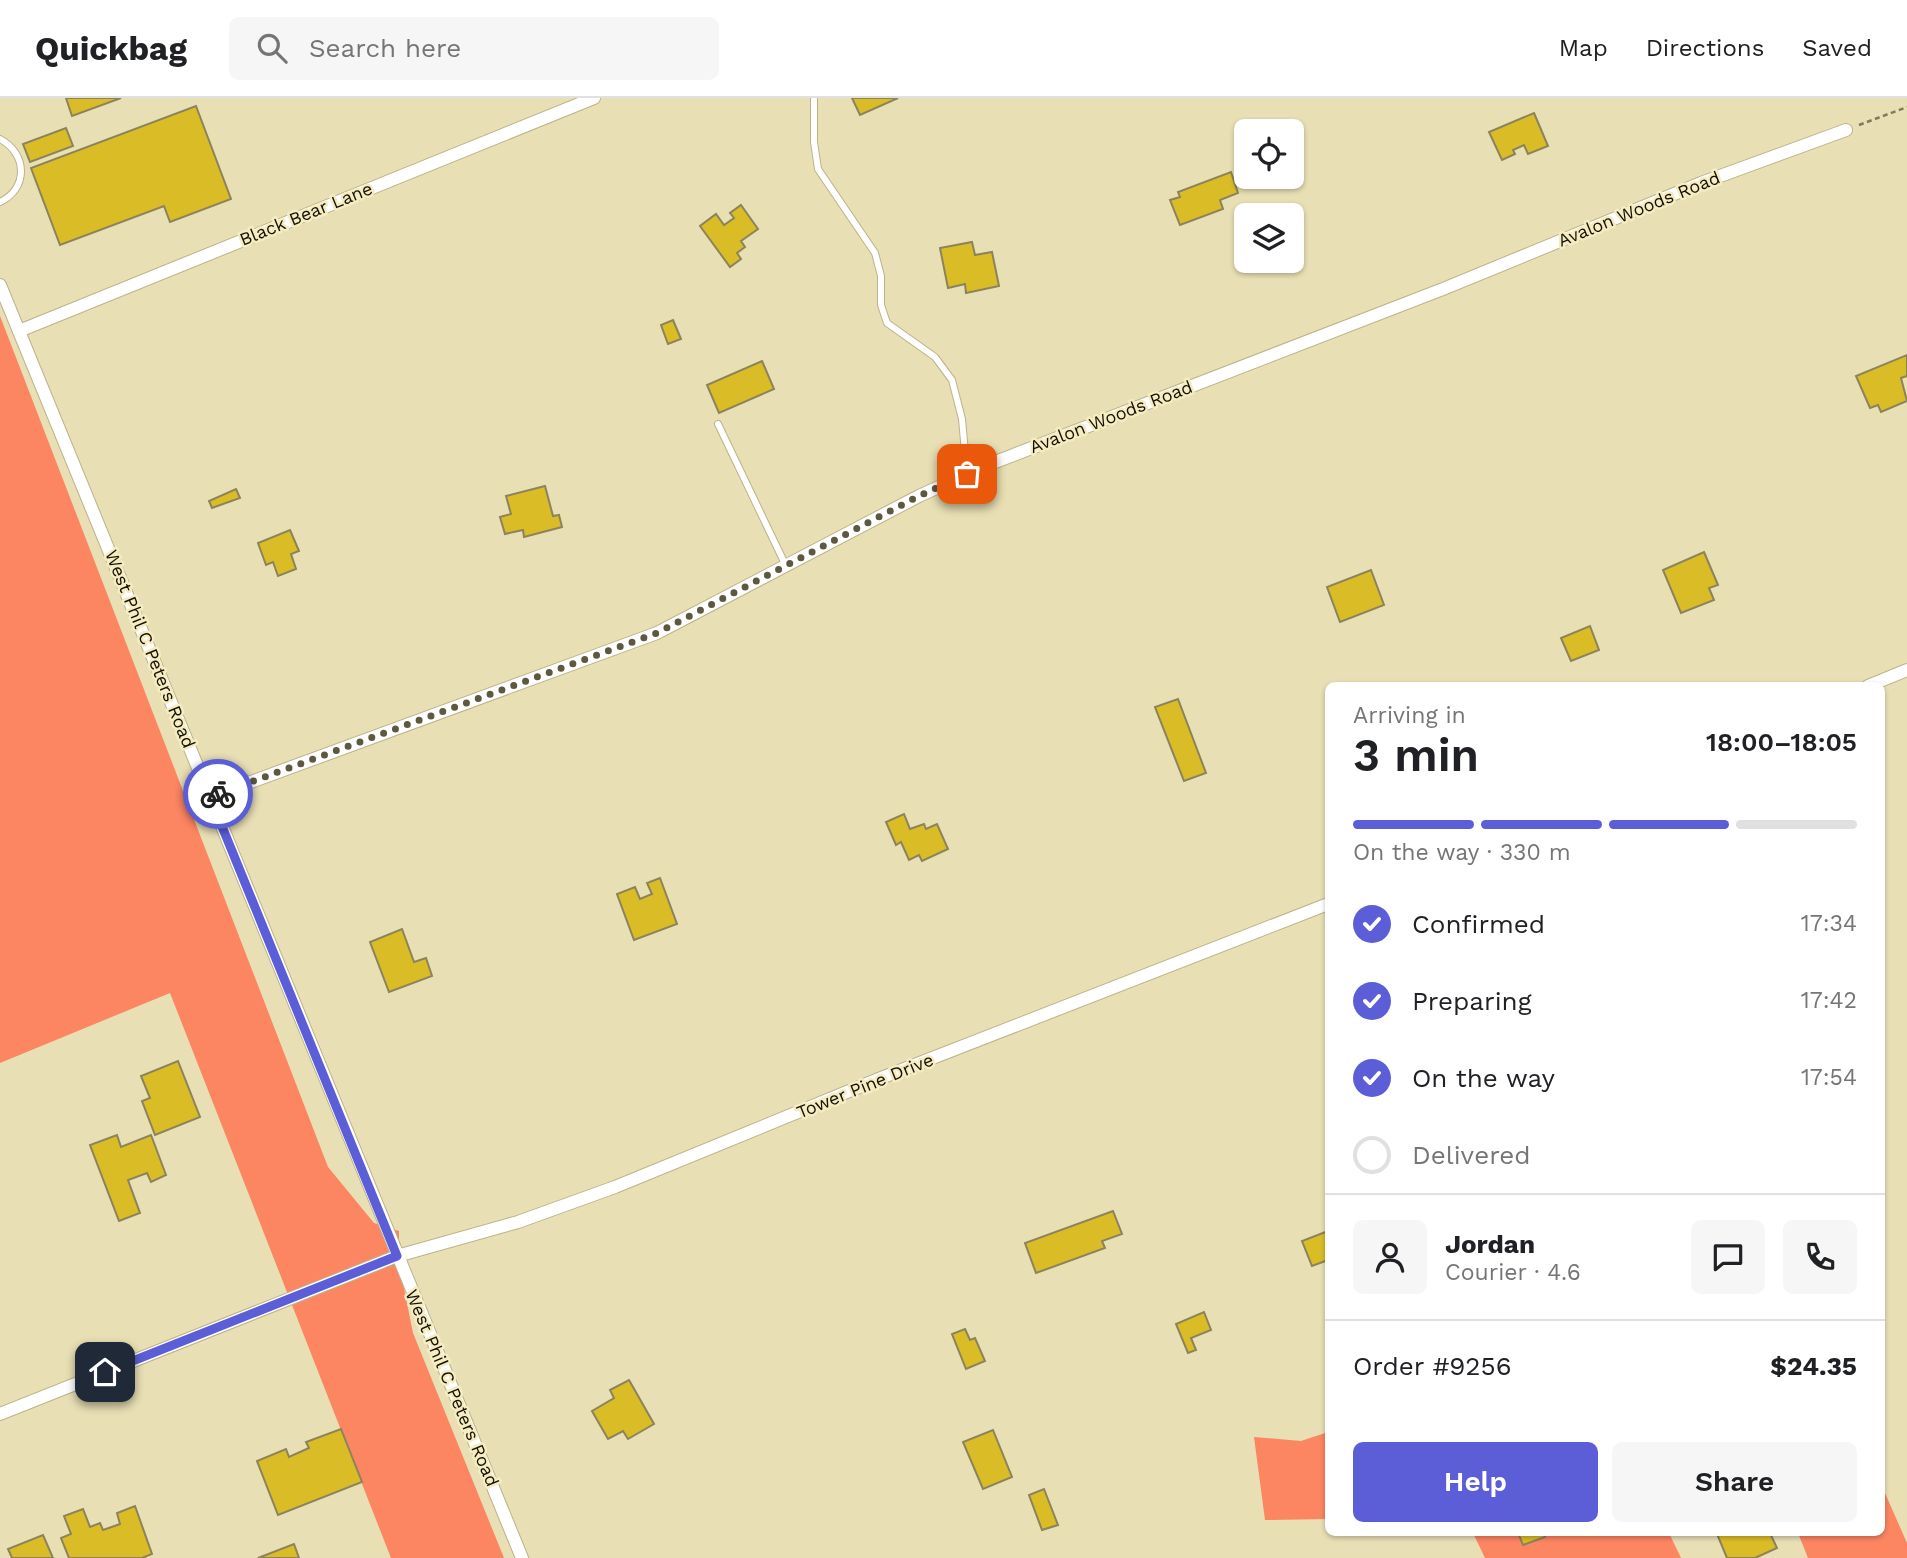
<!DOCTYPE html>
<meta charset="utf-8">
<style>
:root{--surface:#fff;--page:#f6f6f6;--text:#202124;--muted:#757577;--line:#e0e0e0;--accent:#5b5ed6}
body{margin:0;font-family:"Work Sans",sans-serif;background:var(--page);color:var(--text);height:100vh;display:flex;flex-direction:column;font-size:26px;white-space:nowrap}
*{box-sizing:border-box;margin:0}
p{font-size:23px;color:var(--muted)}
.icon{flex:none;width:38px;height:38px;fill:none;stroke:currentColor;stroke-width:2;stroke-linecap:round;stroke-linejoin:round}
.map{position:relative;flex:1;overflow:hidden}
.side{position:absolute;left:1325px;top:584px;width:560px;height:854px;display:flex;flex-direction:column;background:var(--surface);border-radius:10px;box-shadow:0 2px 5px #0004}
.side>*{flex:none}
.buttons{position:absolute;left:1234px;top:21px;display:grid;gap:14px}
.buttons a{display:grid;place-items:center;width:70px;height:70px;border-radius:10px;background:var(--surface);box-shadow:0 2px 5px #0004;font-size:35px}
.pin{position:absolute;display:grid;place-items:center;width:60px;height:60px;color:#fff;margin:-30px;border-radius:14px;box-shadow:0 4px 10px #0006}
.courier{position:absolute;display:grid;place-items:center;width:70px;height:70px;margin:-35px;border:5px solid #5b5ed6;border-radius:50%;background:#fff;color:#222;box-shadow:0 2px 9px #0007}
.head em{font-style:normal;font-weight:600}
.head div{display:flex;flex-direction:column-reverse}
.head{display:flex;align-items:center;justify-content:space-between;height:119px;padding:0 28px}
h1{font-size:46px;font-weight:600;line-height:52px}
.bar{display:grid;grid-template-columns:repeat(4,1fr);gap:10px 7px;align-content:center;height:84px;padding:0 28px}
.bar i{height:9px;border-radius:5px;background:var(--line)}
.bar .current{background:var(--accent)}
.bar p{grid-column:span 4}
.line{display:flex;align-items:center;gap:18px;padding:0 28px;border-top:2px solid var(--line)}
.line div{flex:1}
.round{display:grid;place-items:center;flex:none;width:74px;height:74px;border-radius:10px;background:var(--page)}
ol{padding:0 28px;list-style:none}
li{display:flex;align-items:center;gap:21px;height:77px}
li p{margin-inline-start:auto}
li .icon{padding:7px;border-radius:50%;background:var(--accent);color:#fff;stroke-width:4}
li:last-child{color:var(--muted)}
li i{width:38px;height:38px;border:4px solid var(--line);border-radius:50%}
.primary-button{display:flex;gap:14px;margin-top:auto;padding:14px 28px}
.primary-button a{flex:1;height:80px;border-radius:10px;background:var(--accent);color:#fff;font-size:28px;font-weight:600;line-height:80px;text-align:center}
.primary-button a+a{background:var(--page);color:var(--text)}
header{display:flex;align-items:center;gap:42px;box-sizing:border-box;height:98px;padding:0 35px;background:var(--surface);border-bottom:2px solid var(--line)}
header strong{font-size:33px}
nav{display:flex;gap:38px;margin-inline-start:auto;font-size:24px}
.search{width:490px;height:63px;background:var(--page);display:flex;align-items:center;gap:18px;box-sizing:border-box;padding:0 24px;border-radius:10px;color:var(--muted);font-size:26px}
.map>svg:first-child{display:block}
</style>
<header>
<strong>Quickbag</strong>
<div class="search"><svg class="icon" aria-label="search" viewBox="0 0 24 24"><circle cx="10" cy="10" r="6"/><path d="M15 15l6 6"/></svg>Search here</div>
<nav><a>Map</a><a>Directions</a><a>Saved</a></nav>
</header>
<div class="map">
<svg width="1907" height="1460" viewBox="0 0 1907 1460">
<rect width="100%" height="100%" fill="#e8dfb4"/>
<g fill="#fc8562">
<polygon points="0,218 328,1069 374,1125 399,1133 399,1166 413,1235 504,1460 391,1460 170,895 0,965"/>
<polygon points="1328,1334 1328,1421 1265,1422 1254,1339 1301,1343"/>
<polygon points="1881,1386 1907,1445 1907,1460 1808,1460 1798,1435 1881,1435"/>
<polygon points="1473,1435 1669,1435 1681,1460 1485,1460"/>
</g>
<g fill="#dabd26" stroke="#8c835c" stroke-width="2">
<polygon points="66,0 121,0 72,18"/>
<polygon points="852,0 898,0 860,17"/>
<polygon points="196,8 231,101 170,124 164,108 60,147 31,70"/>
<polygon points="1534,15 1548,48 1528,56 1524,47 1513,52 1515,56 1502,62 1489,34"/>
<polygon points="66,30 73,48 30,64 23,46"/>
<polygon points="1231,74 1238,95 1220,102 1223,111 1180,127 1170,102 1180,99 1178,94"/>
<polygon points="741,107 758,131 741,143 745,149 737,155 741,161 730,169 700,128 716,116 724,127 734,120 730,115"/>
<polygon points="972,144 975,157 992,154 999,188 966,195 965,186 948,190 940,150"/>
<polygon points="673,222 681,241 668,246 661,227"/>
<polygon points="1907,257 1907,278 1901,280 1907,303 1881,314 1878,307 1870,310 1856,278"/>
<polygon points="762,263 774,291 719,315 707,287"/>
<polygon points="545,388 553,418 559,417 562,429 524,439 523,432 505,436 500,419 511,416 506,398"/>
<polygon points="236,391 240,400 212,410 209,403"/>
<polygon points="290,432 299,453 291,456 296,471 278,478 273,464 266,467 258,445"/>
<polygon points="1704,454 1718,487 1709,490 1714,502 1681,515 1663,472"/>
<polygon points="1371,472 1384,507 1340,524 1327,489"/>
<polygon points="1590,528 1599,552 1571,563 1561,540"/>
<polygon points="1178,601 1206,675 1184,683 1155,609"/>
<polygon points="904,716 910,731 924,726 926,731 937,726 948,751 922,763 919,757 909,762 901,744 896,747 886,724"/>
<polygon points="660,780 677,826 634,842 617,796 635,789 640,801 652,796 647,785"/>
<polygon points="402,831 414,864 426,860 432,878 389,894 370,844"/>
<polygon points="178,963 200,1019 155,1037 142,1003 150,1000 141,978"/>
<polygon points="117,1037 121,1049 151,1037 166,1077 151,1084 147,1075 128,1082 140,1115 119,1123 90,1047"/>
<polygon points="1113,1113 1122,1136 1102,1143 1105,1150 1036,1175 1025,1145"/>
<polygon points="1328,1133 1328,1162 1312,1168 1302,1143"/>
<polygon points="1204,1214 1211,1232 1191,1240 1196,1252 1188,1255 1176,1226"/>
<polygon points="965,1231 970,1242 975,1240 985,1263 966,1271 952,1236"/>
<polygon points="629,1282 654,1326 628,1341 623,1333 608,1341 592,1313 614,1300 610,1292"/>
<polygon points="341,1331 362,1384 278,1417 257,1363 286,1351 289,1359 309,1350 306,1344"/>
<polygon points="993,1332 1012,1379 983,1391 963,1344"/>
<polygon points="1044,1391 1058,1427 1042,1432 1029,1397"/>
<polygon points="135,1408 152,1456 142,1460 69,1460 61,1440 71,1436 64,1418 83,1411 90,1429 100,1425 103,1432 120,1426 117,1415"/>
<polygon points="1518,1435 1543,1435 1545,1439 1523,1447"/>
<polygon points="1719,1435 1770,1435 1777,1450 1755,1460 1727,1460 1717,1436"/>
<polygon points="43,1437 53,1460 12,1460 8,1451"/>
<polygon points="294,1446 299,1460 258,1460"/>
</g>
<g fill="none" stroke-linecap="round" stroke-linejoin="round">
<defs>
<g id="service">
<polyline points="814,0 814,44 818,71 875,155 881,178 881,207 887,225 935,259 952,282 962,321 967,376"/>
<path d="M0,41C28,56 28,91 0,104"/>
<polyline points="718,326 786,468"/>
</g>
<g id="minor">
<polyline points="0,187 522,1460"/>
<polyline points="19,233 594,0"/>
<polyline points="1868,588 1907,572"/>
<polyline points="210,699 657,535 919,398 985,368 1443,191 1701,85 1846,32"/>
<polyline points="0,1316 397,1158 518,1124 615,1089 881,980 1328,806"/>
</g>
</defs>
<use href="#service" stroke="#bcb389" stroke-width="8"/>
<use href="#minor" stroke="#bcb389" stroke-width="14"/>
<polyline stroke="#817b5e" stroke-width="2.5" stroke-dasharray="5 3.5" stroke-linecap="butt" points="1859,27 1907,9"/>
<use href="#service" stroke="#fff" stroke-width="6"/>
<use href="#minor" stroke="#fff" stroke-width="12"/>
</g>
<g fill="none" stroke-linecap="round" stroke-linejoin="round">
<polyline stroke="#5e5841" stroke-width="7" stroke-dasharray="0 12.6" points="218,696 657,535 919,398 967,376"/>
<polyline stroke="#5b5ed6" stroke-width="9" points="105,1274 397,1158 210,699 218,696"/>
</g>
<g text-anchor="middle" stroke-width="5" stroke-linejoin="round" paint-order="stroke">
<g font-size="18" fill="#141003" stroke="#f5ecc1">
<text transform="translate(1639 111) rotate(-22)" y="6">Avalon Woods Road</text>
<text transform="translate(306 116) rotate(-22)" y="6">Black Bear Lane</text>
<text transform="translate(1111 319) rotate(-21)" y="6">Avalon Woods Road</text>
<text transform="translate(150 551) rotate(68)" y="6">West Phil C Peters Road</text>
<text transform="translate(865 988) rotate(-22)" y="6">Tower Pine Drive</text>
<text transform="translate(452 1290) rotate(67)" y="6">West Phil C Peters Road</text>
</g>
</g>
</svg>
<div class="buttons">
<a><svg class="icon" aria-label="locate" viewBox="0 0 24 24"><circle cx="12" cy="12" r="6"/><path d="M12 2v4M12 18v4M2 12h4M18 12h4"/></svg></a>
<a><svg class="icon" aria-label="layers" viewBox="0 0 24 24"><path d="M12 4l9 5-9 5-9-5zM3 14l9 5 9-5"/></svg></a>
</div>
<div class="pin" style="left:967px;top:376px;background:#ea580c"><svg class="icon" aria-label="bag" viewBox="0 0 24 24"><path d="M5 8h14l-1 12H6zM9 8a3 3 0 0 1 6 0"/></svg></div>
<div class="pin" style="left:105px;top:1274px;background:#1f2937"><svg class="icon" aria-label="home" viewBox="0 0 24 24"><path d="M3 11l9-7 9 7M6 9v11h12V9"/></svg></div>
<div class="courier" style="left:218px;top:696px"><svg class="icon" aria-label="bike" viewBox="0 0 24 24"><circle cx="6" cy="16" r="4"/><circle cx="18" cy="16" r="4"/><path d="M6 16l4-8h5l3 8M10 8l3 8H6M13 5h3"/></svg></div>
<section class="side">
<div class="head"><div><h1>3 min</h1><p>Arriving in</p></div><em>18:00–18:05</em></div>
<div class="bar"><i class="current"></i><i class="current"></i><i class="current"></i><i></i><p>On the way · 330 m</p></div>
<ol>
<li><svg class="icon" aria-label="check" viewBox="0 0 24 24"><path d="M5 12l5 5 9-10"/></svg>Confirmed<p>17:34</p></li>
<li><svg class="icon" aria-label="check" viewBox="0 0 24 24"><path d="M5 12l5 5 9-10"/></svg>Preparing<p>17:42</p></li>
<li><svg class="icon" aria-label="check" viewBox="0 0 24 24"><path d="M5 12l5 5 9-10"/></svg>On the way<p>17:54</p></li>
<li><i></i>Delivered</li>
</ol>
<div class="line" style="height:126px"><a class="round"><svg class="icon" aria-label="person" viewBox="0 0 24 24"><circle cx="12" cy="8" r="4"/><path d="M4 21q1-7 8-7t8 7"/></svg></a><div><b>Jordan</b><p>Courier · 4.6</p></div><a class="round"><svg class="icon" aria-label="chat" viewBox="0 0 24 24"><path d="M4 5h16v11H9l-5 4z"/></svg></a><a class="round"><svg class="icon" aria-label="phone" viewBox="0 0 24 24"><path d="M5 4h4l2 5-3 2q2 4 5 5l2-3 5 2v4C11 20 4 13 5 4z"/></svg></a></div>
<div class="line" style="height:91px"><div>Order #9256</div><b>$24.35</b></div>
<div class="primary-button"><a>Help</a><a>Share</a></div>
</section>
</div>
